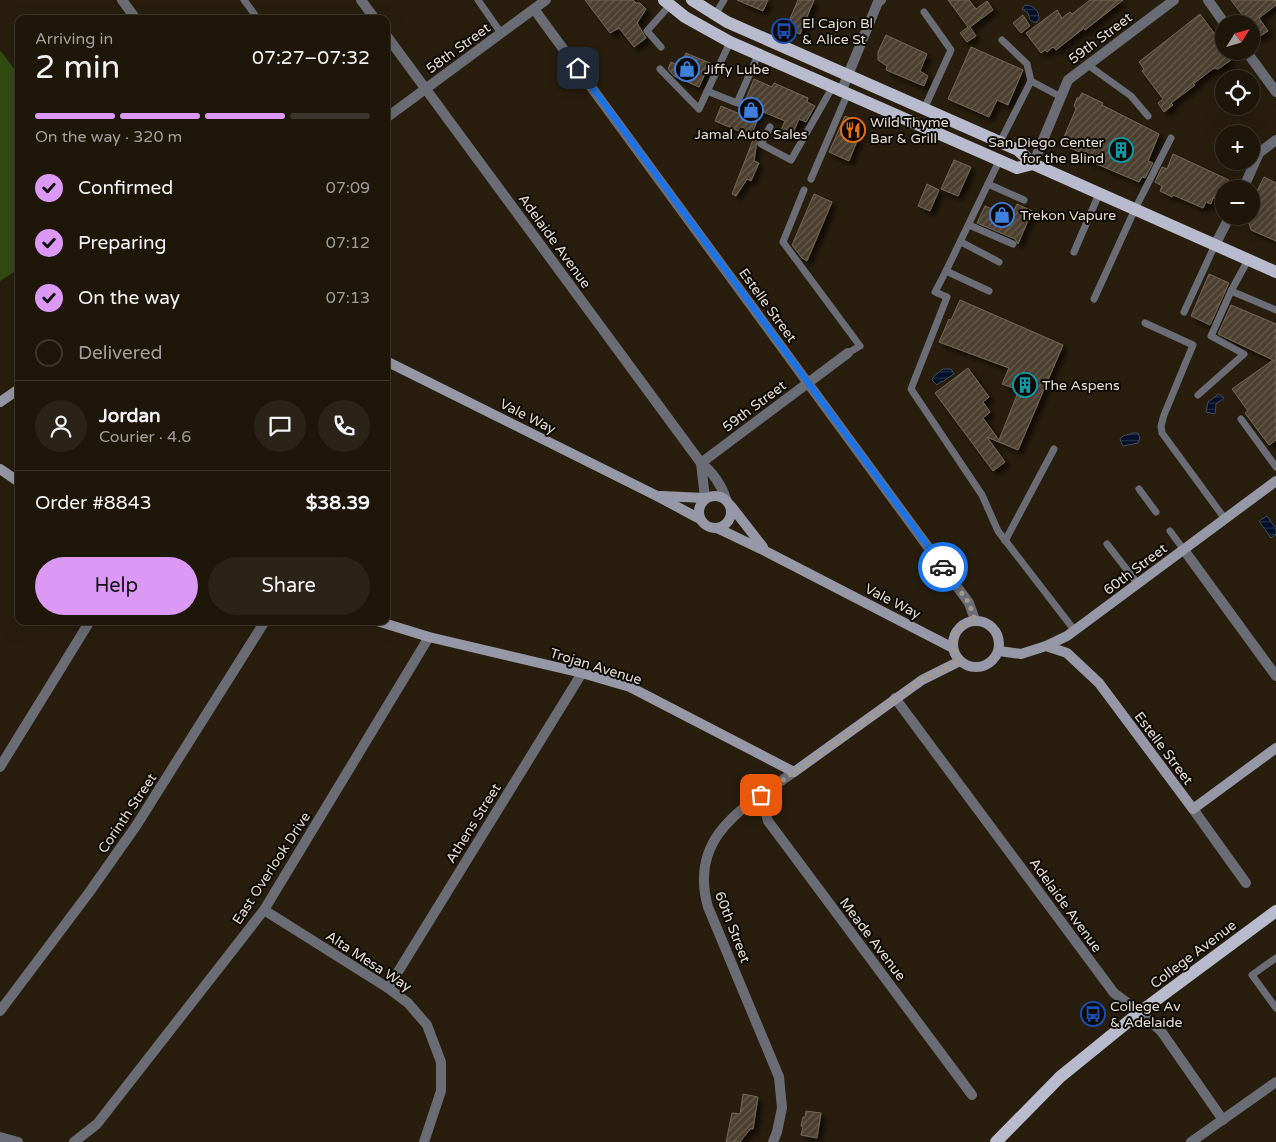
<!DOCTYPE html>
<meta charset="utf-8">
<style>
:root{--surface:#1f160a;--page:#2c2318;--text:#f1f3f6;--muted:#a19f9c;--line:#3c352b;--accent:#db99f5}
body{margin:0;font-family:"Varela Round",sans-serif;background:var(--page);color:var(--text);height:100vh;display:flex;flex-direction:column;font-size:19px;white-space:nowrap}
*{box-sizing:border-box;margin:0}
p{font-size:16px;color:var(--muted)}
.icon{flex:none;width:28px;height:28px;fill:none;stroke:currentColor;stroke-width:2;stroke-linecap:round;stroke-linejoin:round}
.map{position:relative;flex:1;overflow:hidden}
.drawer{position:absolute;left:15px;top:15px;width:375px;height:610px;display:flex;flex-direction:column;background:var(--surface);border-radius:10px;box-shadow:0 5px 20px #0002,0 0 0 1px var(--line)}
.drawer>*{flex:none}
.needle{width:32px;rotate:53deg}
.controls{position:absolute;left:1215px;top:15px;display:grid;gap:10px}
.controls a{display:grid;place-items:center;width:45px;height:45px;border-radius:50%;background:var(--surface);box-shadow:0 5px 20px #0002,0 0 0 1px var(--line);font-size:25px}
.pin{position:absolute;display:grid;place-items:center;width:42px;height:42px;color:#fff;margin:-21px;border-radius:10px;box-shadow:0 2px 8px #0006}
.courier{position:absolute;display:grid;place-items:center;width:50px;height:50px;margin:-25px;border:4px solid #1a73e8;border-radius:50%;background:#fff;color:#222;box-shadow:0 1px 6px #0007}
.summary em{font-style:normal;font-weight:600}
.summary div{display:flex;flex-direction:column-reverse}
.summary{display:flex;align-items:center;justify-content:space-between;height:85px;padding:0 20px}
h1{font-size:32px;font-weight:600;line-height:38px}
.bar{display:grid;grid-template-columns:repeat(4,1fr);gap:8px 5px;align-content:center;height:60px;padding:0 20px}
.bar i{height:6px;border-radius:4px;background:var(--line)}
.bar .on{background:var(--accent)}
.bar p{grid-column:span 4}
.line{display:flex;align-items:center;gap:12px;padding:0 20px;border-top:1px solid var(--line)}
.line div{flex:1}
.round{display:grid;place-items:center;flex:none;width:52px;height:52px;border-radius:26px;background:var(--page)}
ol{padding:0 20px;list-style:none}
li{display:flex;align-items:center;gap:15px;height:55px}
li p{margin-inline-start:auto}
li .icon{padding:5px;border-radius:50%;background:var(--accent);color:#111;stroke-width:4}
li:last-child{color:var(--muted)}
li i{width:28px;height:28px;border:2px solid var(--line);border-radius:50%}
.action{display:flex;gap:10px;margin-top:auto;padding:10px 20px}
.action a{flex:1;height:58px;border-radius:30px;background:var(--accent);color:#111;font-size:20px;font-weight:600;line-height:58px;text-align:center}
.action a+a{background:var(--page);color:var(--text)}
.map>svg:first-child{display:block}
</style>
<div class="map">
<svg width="1276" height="1142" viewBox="0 0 1276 1142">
<defs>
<pattern id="water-rules" width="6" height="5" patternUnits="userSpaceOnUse" patternTransform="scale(1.25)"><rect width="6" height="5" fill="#000f2a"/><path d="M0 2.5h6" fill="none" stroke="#253148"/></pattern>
<pattern id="building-hatch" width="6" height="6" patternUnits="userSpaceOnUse" patternTransform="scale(1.25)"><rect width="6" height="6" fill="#4d4130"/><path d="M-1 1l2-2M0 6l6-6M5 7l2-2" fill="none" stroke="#665c4d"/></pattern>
<filter id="shadow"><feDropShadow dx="4.5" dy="4.5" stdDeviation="2.5" flood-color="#0009"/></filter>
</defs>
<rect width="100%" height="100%" fill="#291e0e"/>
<polygon fill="#324b12" points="0,50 19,75 19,269 0,281"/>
<g fill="url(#water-rules)" stroke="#444c5c">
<path d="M1025,5C1034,5 1039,11 1039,19L1036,23L1030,20L1028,13L1022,9Z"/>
<polygon points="943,369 951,369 954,374 946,379 944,381 940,382 937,385 932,380 934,376"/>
<polygon points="1219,394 1224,398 1216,404 1215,414 1206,412 1208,402"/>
<polygon points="1133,433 1138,433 1140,438 1138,443 1123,446 1120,439 1123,436"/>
<polygon points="1267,516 1276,529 1276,534 1271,538 1259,521"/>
</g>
<g fill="url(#building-hatch)" stroke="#756856" filter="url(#shadow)">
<polygon points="585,0 633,0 636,3 640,3 646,9 637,23 646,38 634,47 619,28 610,33"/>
<polygon points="737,0 768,0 763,11"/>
<polygon points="798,0 814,0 800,34 786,28"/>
<polygon points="948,0 969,0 976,9 987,1 993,10 970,27 976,36 967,42 960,33 968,27"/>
<polygon points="1090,0 1123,0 1085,30 1084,28 1056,50 1053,47 1047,52 1045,50 1041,53 1026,33 1057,10 1062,18 1070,12 1072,14"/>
<polygon points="1231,0 1276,0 1276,5 1259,18 1268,31 1257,38 1251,30 1251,24 1249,24"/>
<polygon points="1200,14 1217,37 1215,38 1231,60 1218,69 1214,68 1193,84 1195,85 1171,103 1173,105 1164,112 1158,103 1163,99 1142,71 1144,69 1139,62"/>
<polygon points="1023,15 1030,26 1021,33 1013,23"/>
<polygon points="886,35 927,54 920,71 928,76 924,86 886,70 887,66 878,60 878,52"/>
<polygon points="971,47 1023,70 1008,105 997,100 989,117 948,99"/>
<polygon points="686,53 710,63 699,87 674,76 668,69 671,62 680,66"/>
<polygon points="754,79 772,87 774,83 808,98 807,102 815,106 806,122 799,119 791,137 780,132 785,121 761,111 751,136 715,121 721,106 740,114"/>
<polygon points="1082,93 1103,103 1102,105 1159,134 1148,161 1153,163 1145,178 1142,177 1139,182 1085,159 1087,155 1070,148 1064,137 1076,109 1074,106 1077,98 1079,98"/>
<polygon points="845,116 864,124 849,161 829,152"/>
<polygon points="753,140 757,141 754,161 759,163 751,181 747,179 736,196 732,194"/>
<polygon points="1173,154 1229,180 1220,201 1213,198 1211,204 1206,202 1203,208 1173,195 1172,197 1160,191 1162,186 1155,182 1162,167 1167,169"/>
<polygon points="954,160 971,167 958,196 941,189"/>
<polygon points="1264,177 1276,183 1276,241 1251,230 1247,216 1251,216 1251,203"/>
<polygon points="927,184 939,190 930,211 918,206"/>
<polygon points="814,194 832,202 807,261 802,258 792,245"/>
<polygon points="1017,204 1032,211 1018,244 1015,239 977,223 985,206 1011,217"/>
<polygon points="1209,274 1229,283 1210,325 1191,316"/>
<polygon points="960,300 1063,345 1018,450 987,437 1005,462 993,471 935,393 968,368 989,397 983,402 990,412 983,418 999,440 1019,390 1002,384 1009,368 939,342 949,319 951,320"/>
<polygon points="1231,305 1276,324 1276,440 1269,445 1245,413 1248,411 1232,389 1273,360 1218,334"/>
<polygon points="743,1094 758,1097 753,1129 750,1129 740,1142 726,1142 732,1113 740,1114"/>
<polygon points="806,1111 821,1113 817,1138 801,1135 803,1127 801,1126 803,1117 805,1117"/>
</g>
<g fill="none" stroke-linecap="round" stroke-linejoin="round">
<g stroke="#6b6d76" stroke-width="7">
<polyline points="244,0 258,19"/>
<polyline points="478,0 501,33"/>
<polyline points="924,12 951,50 924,109"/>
<polyline points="715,15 724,0"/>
<polyline points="1002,40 1027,64 1031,81 1061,97"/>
<polyline points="661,47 647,31 670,5"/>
<polyline points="1088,65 1131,96 1148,116"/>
<polyline points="660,69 699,109 730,42"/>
<polyline points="707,91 737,103 758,55"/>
<polyline points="770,127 761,144 791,160 832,88"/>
<polyline points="1242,130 1245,134"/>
<polyline points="1000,142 1031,81"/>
<polyline points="1251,142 1259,153"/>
<polyline points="811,179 847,95"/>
<polyline points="988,184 1024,200"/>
<polyline points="804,190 783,242 860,346 848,353"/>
<polyline points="969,225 1013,244"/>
<polyline points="961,242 999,262"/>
<polyline points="1074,252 1099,194"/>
<polyline points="1248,260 1231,291 1276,310"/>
<polyline points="946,271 999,161"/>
<polyline points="989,291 946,271 935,292 947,297 911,389 982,495 998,531 1075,631"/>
<polyline points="1094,299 1135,209 1171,138"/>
<polyline points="1184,312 1215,245"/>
<polyline points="1145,323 1193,345 1164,415 1161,426 1162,433 1225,519"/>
<polyline points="1198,395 1244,354 1211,336 1231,291"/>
<polyline points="1241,419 1276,467"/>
<polyline points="1139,489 1156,512"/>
<polyline points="1170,531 1184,550"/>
<polyline points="1005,541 1054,449"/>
<polyline points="1107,544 1138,584"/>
<polyline points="1276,958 1252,975 1276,1008"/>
</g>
<g stroke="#6b6d76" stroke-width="10">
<polyline points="122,0 136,19"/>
<polyline points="361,0 375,19"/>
<polyline points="1208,0 1225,24"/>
<polyline points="534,9 969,603 975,620"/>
<path d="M386,35L701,463C712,471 722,486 726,499"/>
<polyline points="1246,51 1276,92"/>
<polyline points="841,92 878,2 881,0"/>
<polyline points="386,118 546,0"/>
<polyline points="1033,164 1068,80 1174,0"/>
<polyline points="1243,189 1259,153 1276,140"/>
<polyline points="1215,245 1230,216"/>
<polyline points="701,463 848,353"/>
<polyline points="701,463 705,498"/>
<polyline points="1184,550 1276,676"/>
<polyline points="895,698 1114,993 1140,1012 1161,1031 1223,1120"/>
<polyline points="0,767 90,621"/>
<polyline points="761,795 768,821 972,1095"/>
<polyline points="1193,809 1246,883"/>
<polyline points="264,910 388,988 408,1003 427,1025 441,1062 441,1091 424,1142"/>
<polyline points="388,988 582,673"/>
<polyline points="0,1011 88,894 136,826 265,621"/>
<polyline points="0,1137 18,1142"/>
<polyline points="74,1142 97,1124 264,910 429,637"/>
<path d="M773,1142L777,1132L782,1108L779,1077L708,907C688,836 744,807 794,772"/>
<polyline points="1191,1142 1276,1082"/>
</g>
<g stroke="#9698a7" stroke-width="10">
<polyline points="386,361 657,496 700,519"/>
<polyline points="0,402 19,389"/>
<polyline points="0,469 19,482"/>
<circle cx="715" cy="512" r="16"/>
<polyline points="661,496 705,498"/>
<polyline points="731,506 763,547"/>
<polyline points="717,528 767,552 953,648"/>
<circle cx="976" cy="644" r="23"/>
<polyline points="377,621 429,637 582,673 630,687 794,772 922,680 960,661"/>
<polyline points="1046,646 1067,653 1099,683 1193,809 1276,748"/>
<polyline points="999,651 1021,654 1046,646 1067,636 1276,481"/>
</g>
<g stroke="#b7bbcd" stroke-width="12">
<polyline points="664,0 685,17 730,42 1017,168 1033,164"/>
<polyline points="692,0 727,22 1018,150 1033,164 1276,272"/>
<polyline points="996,1142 1060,1077 1140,1012 1276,911"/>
</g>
</g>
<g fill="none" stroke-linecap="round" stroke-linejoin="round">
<path stroke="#a29a8d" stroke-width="5" stroke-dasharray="0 9" d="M761,795L812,760L922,680L960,661C948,639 952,628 975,620L969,603L943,567"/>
<polyline stroke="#1a73e8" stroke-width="6" points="578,68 943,567"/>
</g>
<defs>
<symbol id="bus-ring" viewBox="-11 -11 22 22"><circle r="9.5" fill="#0d0904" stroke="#1a4fb4" stroke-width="1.5"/><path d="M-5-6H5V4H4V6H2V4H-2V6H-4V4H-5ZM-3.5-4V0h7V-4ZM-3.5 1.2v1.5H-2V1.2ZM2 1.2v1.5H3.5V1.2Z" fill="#1a4fb4"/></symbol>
<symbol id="shop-ring" viewBox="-11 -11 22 22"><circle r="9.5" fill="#0d0904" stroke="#3f7fe0" stroke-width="1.5"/><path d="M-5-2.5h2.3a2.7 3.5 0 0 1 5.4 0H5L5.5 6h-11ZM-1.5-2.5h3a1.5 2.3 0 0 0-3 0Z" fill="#3f7fe0"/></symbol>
<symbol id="restaurant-ring" viewBox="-11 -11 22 22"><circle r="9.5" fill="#0d0904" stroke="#e8710a" stroke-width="1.5"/><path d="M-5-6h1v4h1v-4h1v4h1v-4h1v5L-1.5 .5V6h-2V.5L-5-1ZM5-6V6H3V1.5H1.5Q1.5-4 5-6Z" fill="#e8710a"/></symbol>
<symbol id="building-ring" viewBox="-11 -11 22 22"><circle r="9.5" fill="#0d0904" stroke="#0f9aa8" stroke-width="1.5"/><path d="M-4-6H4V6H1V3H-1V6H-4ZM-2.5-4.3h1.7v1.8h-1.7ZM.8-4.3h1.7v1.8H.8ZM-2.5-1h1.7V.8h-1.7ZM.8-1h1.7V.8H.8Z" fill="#0f9aa8"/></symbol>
</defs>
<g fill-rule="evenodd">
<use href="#bus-ring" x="770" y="17" width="28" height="28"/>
<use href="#shop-ring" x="673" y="55" width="28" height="28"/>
<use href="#shop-ring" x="737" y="96" width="28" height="28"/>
<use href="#restaurant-ring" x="839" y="116" width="28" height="28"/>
<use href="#building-ring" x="1107" y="136" width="28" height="28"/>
<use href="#shop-ring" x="988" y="201" width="28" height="28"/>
<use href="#building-ring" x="1011" y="371" width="28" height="28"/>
<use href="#bus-ring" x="1079" y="1000" width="28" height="28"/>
</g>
<g text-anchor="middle" stroke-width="4" stroke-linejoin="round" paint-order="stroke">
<g font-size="14" fill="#e3dcd2" stroke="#0d0904" text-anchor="start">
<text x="802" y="28">El Cajon Bl<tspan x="802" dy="16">&amp; Alice St</tspan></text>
<text x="704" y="74">Jiffy Lube</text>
<text x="870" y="127">Wild Thyme<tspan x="870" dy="16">Bar &amp; Grill</tspan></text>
<text x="751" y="139" text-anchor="middle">Jamal Auto Sales</text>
<text x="1104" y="147" text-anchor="end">San Diego Center<tspan x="1104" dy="16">for the Blind</tspan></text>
<text x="1020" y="220">Trekon Vapure</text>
<text x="1042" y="390">The Aspens</text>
<text x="1110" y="1011">College Av<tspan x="1110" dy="16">&amp; Adelaide</tspan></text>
</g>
<g font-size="14" fill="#e3dcd2" stroke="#0d0904">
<text transform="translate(1100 38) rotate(-37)" y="5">59th Street</text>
<text transform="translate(458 48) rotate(-36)" y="5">58th Street</text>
<text transform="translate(555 241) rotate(54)" y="5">Adelaide Avenue</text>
<text transform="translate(768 305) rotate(54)" y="5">Estelle Street</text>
<text transform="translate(754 406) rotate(-37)" y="5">59th Street</text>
<text transform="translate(528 416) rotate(27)" y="5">Vale Way</text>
<text transform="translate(1135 569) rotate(-37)" y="5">60th Street</text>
<text transform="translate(893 601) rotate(27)" y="5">Vale Way</text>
<text transform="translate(596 666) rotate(17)" y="5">Trojan Avenue</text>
<text transform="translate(1164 748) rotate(53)" y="5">Estelle Street</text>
<text transform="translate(127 813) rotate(-56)" y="5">Corinth Street</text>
<text transform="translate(473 823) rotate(-58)" y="5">Athens Street</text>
<text transform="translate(271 868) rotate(-57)" y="5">East Overlook Drive</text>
<text transform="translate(1066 905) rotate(54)" y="5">Adelaide Avenue</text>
<text transform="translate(733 927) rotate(69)" y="5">60th Street</text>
<text transform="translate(873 939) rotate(53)" y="5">Meade Avenue</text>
<text transform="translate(1193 954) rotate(-37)" y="5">College Avenue</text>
<text transform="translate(369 961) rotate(33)" y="5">Alta Mesa Way</text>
</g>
</g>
</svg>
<div class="controls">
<a><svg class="needle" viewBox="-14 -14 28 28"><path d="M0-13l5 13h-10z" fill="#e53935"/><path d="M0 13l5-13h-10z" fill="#a19f9c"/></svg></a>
<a><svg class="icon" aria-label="locate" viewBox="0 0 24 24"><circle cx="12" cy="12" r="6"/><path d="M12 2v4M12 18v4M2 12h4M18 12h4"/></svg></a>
<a>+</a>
<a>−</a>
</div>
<div class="pin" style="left:761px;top:795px;background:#ea580c"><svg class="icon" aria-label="bag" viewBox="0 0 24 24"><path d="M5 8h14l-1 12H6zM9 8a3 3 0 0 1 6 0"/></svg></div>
<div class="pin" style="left:578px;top:68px;background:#1f2937"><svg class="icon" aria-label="home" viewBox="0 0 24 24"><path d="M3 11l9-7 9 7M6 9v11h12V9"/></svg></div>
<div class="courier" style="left:943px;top:567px"><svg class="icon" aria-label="car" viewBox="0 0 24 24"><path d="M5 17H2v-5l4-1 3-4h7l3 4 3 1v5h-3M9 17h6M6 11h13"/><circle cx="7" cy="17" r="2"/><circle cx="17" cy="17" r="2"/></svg></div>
<section class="drawer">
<div class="summary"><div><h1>2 min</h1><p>Arriving in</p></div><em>07:27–07:32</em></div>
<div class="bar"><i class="on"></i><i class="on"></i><i class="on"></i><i></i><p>On the way · 320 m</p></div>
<ol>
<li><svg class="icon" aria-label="check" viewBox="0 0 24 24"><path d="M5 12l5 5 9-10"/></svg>Confirmed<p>07:09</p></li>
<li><svg class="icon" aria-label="check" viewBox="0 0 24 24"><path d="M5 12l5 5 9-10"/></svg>Preparing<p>07:12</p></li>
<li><svg class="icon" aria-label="check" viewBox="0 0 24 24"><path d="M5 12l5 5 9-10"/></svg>On the way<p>07:13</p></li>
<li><i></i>Delivered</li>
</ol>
<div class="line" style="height:90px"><a class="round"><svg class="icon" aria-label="person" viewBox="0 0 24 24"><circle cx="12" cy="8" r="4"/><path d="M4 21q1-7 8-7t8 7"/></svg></a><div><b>Jordan</b><p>Courier · 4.6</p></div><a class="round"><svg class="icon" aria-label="chat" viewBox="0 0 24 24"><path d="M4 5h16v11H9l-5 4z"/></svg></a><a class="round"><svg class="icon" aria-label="phone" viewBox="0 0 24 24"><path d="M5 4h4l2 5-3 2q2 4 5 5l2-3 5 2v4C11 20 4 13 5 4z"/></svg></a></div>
<div class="line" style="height:65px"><div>Order #8843</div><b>$38.39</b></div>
<div class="action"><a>Help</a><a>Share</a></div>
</section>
</div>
